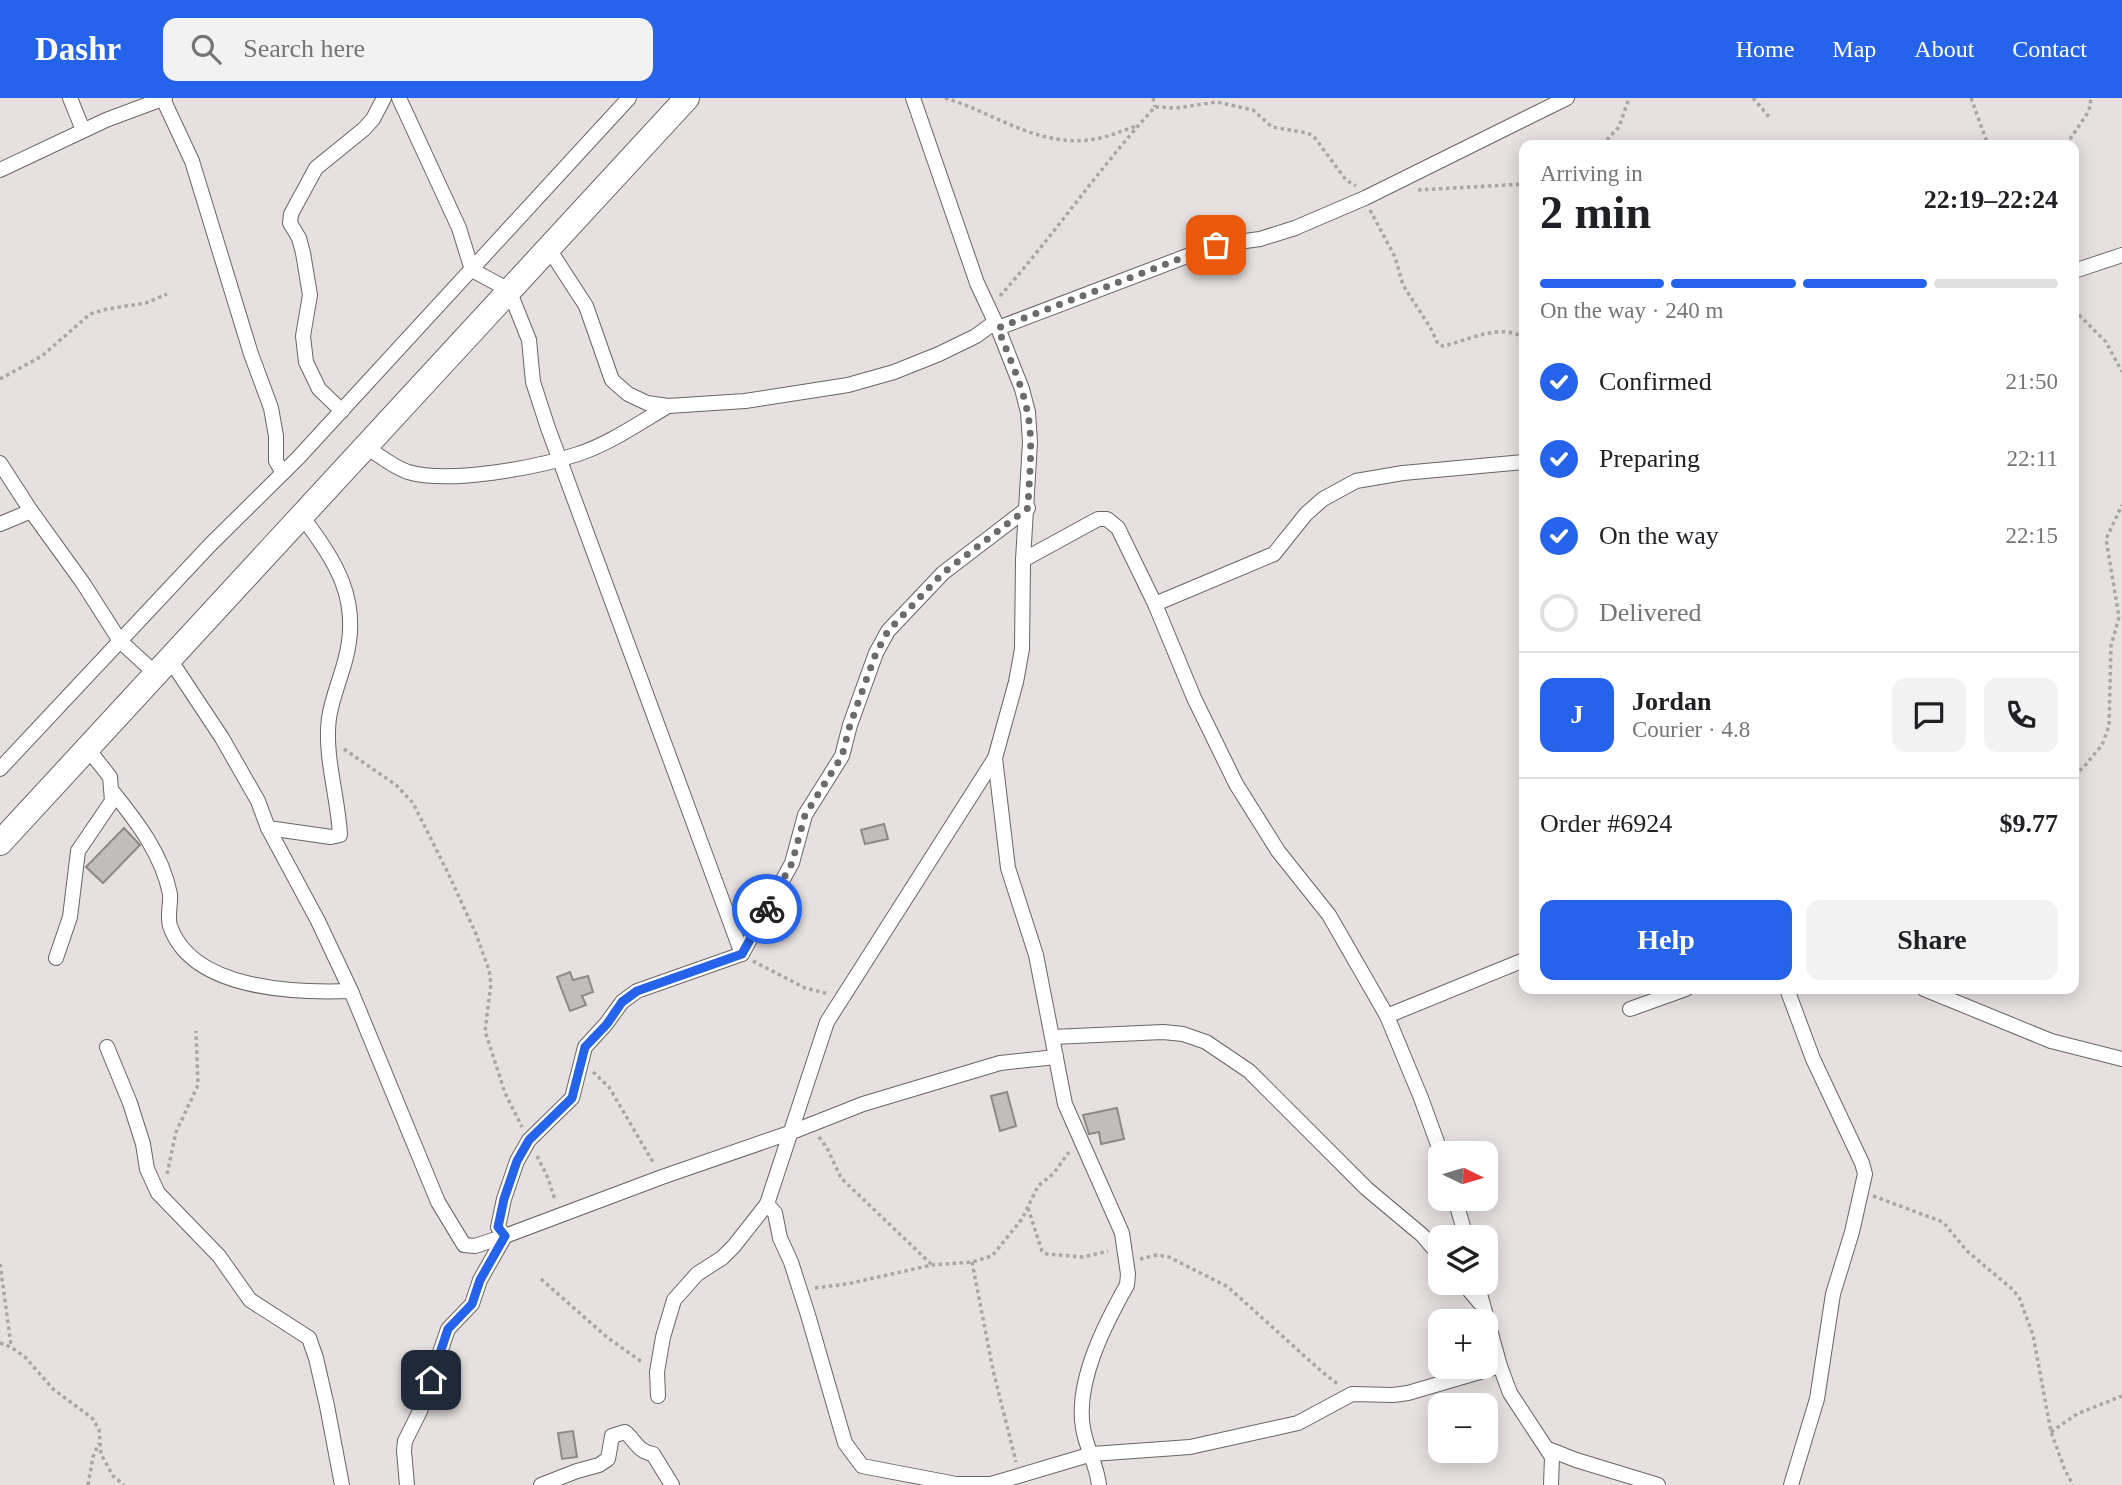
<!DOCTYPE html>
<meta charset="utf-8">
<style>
:root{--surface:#fff;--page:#f2f2f2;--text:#202124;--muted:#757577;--line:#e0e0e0;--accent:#2563eb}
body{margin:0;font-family:Georgia,serif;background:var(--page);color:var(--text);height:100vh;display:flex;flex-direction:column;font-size:26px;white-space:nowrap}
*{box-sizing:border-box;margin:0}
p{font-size:23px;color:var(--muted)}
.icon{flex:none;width:38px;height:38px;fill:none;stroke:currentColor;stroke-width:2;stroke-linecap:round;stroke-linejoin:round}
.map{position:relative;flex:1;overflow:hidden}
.sheet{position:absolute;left:1519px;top:42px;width:560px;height:854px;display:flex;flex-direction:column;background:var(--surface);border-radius:14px;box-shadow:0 4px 18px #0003}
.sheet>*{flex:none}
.needle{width:46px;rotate:95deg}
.controls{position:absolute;left:1428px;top:1043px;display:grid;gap:14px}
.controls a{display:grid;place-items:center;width:70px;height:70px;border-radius:14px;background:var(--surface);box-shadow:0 4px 18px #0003;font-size:35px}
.pin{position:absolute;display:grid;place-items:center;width:60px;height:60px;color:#fff;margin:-30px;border-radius:14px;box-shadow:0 4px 10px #0006}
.courier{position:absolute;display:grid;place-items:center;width:70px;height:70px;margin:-35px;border:5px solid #2563eb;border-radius:50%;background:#fff;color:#222;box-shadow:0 2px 9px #0007}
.overview em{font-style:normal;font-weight:700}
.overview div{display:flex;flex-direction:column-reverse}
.overview{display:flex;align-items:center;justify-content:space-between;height:119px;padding:0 21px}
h1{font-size:46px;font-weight:700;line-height:52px}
.bar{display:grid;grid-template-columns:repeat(4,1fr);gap:10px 7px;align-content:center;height:84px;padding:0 21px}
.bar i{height:9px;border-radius:5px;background:var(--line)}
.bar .current{background:var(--accent)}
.bar p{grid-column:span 4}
.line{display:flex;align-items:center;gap:18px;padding:0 21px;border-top:2px solid var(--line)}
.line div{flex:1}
.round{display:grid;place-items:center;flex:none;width:74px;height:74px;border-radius:14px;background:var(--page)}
ol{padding:0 21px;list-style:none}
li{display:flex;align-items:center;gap:21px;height:77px}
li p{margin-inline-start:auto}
li .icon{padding:7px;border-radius:50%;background:var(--accent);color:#fff;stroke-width:4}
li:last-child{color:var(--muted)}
li i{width:38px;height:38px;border:4px solid var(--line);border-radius:50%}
.primary-button{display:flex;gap:14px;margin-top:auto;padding:14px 21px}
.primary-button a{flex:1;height:80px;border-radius:14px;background:var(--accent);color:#fff;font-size:28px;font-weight:700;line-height:80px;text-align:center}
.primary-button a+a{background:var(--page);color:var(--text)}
header{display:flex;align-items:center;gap:42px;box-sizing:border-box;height:98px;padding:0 35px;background:var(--accent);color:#fff}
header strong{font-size:33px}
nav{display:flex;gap:38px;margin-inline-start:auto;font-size:24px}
.search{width:490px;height:63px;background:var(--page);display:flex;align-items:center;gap:18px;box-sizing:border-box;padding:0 24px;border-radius:14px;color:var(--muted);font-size:26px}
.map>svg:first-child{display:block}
</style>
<header>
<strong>Dashr</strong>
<div class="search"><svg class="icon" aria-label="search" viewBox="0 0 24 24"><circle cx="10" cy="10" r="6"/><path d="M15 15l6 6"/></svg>Search here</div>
<nav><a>Home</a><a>Map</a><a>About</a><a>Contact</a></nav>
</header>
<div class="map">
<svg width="2122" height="1387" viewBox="0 0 2122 1387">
<rect width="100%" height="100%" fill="#e6e1e0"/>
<g fill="#c0bdba" stroke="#8c8986" stroke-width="2">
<polygon points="884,726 888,741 865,746 861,732"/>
<polygon points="124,730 140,747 103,785 86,769"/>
<polygon points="570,874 573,882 588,878 593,894 582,898 586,907 570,913 557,879"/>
<polygon points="1007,994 1016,1028 1000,1033 991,998"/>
<polygon points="1117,1010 1124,1041 1101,1046 1099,1034 1089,1036 1083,1017"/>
<polygon points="573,1333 577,1359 562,1361 558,1335"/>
</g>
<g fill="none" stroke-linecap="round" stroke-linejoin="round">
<defs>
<g id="street">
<polyline points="70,0 83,32"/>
<polyline points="399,0 459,130 472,172 509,192 529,242 533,284 548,330 742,856"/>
<polyline points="913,0 977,185 998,230 1022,291 1028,314 1030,344 1023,462 1022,551 1016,584 995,660 827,924 767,1106 775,1115 780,1140 791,1164 808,1217 845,1345 862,1368 956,1386 991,1386 1092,1356 1190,1349 1298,1325 1352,1296 1393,1297 1408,1295 1500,1268"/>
<polyline points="163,1 192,63 251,256 271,310 276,338 276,363 283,375"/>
<polyline points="0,72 106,22 165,0"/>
<polyline points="549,151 586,208 612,282 628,296 647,305 668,308 745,303 848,287 894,274 939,256 976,238 995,224"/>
<polyline points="2074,173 2122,157"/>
<polyline points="998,230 1216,147 1260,141 1295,130 1365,100 1567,0"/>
<polyline points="342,313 319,291 306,264 303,238 310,197 303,155 299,140 290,125 291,116 316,70 364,31 373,21 384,0"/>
<path d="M366,349C379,357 393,369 408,374C449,386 536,370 578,356C609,346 639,325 668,308"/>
<polyline points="0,365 31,413 83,485 120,543 155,575"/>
<polyline points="0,426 31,413"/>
<polyline points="1023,462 1098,421 1107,421 1118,430 1155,506 1194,600 1236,686 1278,753 1329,817 1387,918 1421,1000 1441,1055"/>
<polyline points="1155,506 1274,456 1306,416 1323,401 1356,383 1403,375 1524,364"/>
<polyline points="169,560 222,640 258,703 268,730 318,823 351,893 438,1104 464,1147 475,1148 505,1138 662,1079 792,1034 863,1006 1000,965 1056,959"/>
<path d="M995,660L1008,770L1036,857L1065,1006L1122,1135L1128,1176L1127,1187C1105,1226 1075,1284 1083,1330C1086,1350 1097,1367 1099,1387"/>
<polyline points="0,671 210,447 298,360 629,0"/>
<path d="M113,694C137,724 162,756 170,796C171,806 167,818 170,828C192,892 295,895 351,893"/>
<path d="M268,730L331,739L340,737C338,698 324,658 329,620C332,600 340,582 345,563C362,502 336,464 301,417"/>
<polyline points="56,860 70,819 78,753 112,703 110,679 88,651"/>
<polyline points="1787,891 1813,961 1862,1065 1865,1076 1852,1134 1833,1196 1817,1301 1791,1387"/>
<polyline points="1924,891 2051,943 2122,961"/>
<polyline points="1630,911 1686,891"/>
<polyline points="1387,918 1524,862"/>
<polyline points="1053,939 1163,934 1183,936 1206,944 1249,973 1367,1091 1422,1137 1440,1158"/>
<polyline points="107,949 130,1005 143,1046 147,1071 158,1095 219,1158 250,1202 309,1240 316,1260 327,1308 342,1387"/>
<polyline points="1455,1101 1466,1139"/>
<polyline points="1463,1185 1480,1205"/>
<polyline points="1477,1185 1500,1268 1510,1295 1552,1359 1551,1387"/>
<polyline points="658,1298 657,1274 663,1239 674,1202 697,1176 722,1160 734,1148 767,1106"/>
<polyline points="1548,1351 1576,1362 1658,1387"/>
<polyline points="407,1387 404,1353 405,1343 420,1313 448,1231 472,1206 480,1182 505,1138 498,1129 504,1101 517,1063 529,1042 572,1000 585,949 606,926 622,904 637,893 742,856 792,765 805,717 842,658 850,627 876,555 888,533 943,475 1028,410"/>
<path d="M541,1387L577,1373L599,1367L608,1361L612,1338L625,1334C636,1343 637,1353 653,1356L672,1387"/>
</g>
<polyline id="highway" points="0,745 687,0"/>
</defs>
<use href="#street" stroke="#696563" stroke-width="16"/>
<use href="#highway" stroke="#696563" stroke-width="26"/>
<g stroke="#a9a6a5" stroke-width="3.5" stroke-dasharray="3.5 3.5" stroke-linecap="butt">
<path d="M945,0C995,15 1040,51 1095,41C1109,39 1123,32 1137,28"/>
<polyline points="1153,0 1155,9"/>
<polyline points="1753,0 1770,20"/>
<polyline points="1971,0 1988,47"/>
<polyline points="1602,47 1619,29 1629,0"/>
<polyline points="2066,47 2089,13 2091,0"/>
<polyline points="1418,92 1524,86"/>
<path d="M1370,112L1395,159L1403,187L1430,229L1438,246L1443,248C1467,243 1501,224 1524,240"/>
<path d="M1000,198C1054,137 1100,69 1155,9L1176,10L1217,4L1253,12L1272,29L1308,35L1315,40L1346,82L1356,88"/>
<polyline points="2074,212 2106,244 2122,274"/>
<polyline points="0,281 42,258 90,216 107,211 146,205 167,196"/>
<polyline points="344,651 396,687 413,705 449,777 476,836 489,872 491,886 485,933 505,995 522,1029"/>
<polyline points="2074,677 2083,670 2102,647 2109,628 2111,548 2119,519 2106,441 2122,407"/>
<polyline points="753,863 805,890 829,896"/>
<polyline points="593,974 609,989 654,1066"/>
<polyline points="819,1039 827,1050 841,1080 932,1167"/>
<polyline points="537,1058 548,1080 555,1102"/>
<polyline points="167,1076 176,1034 198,987 196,933"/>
<polyline points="1873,1098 1943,1124 1967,1153 2011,1190 2019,1199 2033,1237 2051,1334 2065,1372 2073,1387"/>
<polyline points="1028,1110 1042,1153 1047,1156 1083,1159 1108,1153"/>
<polyline points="1140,1161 1157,1157 1169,1159 1228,1189 1321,1273 1339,1287"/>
<polyline points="972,1164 993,1272 1016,1364"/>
<polyline points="0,1166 11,1247"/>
<polyline points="541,1181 608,1240 642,1264"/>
<polyline points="815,1190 847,1186 932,1167 972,1164 992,1158 1022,1121 1038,1088 1054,1075 1069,1054"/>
<polyline points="0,1245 11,1249 25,1259 53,1291 92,1320 99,1331 101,1356 113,1378 124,1387"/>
<polyline points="2051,1334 2077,1316 2122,1298"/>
<polyline points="88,1387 93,1359 99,1345"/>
</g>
<use href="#street" stroke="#fff" stroke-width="14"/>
<use href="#highway" stroke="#fff" stroke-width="24"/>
</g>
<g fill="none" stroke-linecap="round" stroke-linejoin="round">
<path stroke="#6d6b6a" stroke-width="7" stroke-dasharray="0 12.6" d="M767,811L792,765L805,717L842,658L850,627L876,555L888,533L943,475L1028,410C1029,378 1034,343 1027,312C1021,284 1008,257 998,230L1216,147"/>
<polyline stroke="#2563eb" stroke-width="9" points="431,1282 448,1231 472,1206 480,1182 505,1138 498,1129 504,1101 517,1063 529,1042 572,1000 585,949 607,926 622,904 637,893 742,856 767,811"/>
</g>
</svg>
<div class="controls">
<a><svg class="needle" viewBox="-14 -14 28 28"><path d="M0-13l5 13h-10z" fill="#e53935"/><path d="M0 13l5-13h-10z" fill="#757577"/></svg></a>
<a><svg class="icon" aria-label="layers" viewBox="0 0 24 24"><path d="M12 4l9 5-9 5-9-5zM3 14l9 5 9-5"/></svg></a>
<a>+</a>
<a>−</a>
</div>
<div class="pin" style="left:1216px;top:147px;background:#ea580c"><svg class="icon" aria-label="bag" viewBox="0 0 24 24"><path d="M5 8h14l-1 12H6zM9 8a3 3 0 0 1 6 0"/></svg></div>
<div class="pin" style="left:431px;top:1282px;background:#1f2937"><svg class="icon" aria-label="home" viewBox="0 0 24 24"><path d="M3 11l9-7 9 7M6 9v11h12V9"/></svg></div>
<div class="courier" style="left:767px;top:811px"><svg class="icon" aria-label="bike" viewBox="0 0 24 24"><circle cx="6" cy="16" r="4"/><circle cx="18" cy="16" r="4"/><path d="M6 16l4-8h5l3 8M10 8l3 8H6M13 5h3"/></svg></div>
<section class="sheet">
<div class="overview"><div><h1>2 min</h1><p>Arriving in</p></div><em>22:19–22:24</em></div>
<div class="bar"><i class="current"></i><i class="current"></i><i class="current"></i><i></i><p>On the way · 240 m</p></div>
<ol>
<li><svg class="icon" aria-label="check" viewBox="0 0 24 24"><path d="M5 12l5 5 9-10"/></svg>Confirmed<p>21:50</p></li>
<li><svg class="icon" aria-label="check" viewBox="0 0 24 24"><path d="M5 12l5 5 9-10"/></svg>Preparing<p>22:11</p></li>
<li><svg class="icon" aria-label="check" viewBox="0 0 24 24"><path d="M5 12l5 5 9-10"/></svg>On the way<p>22:15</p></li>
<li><i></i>Delivered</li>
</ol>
<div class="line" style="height:126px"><b class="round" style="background:var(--accent);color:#fff">J</b><div><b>Jordan</b><p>Courier · 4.8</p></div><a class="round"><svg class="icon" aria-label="chat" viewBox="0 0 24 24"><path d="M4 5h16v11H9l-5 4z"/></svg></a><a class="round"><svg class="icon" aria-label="phone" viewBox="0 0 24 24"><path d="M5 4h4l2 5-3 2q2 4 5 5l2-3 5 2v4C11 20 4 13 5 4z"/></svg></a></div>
<div class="line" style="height:91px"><div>Order #6924</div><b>$9.77</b></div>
<div class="primary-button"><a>Help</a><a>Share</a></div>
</section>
</div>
